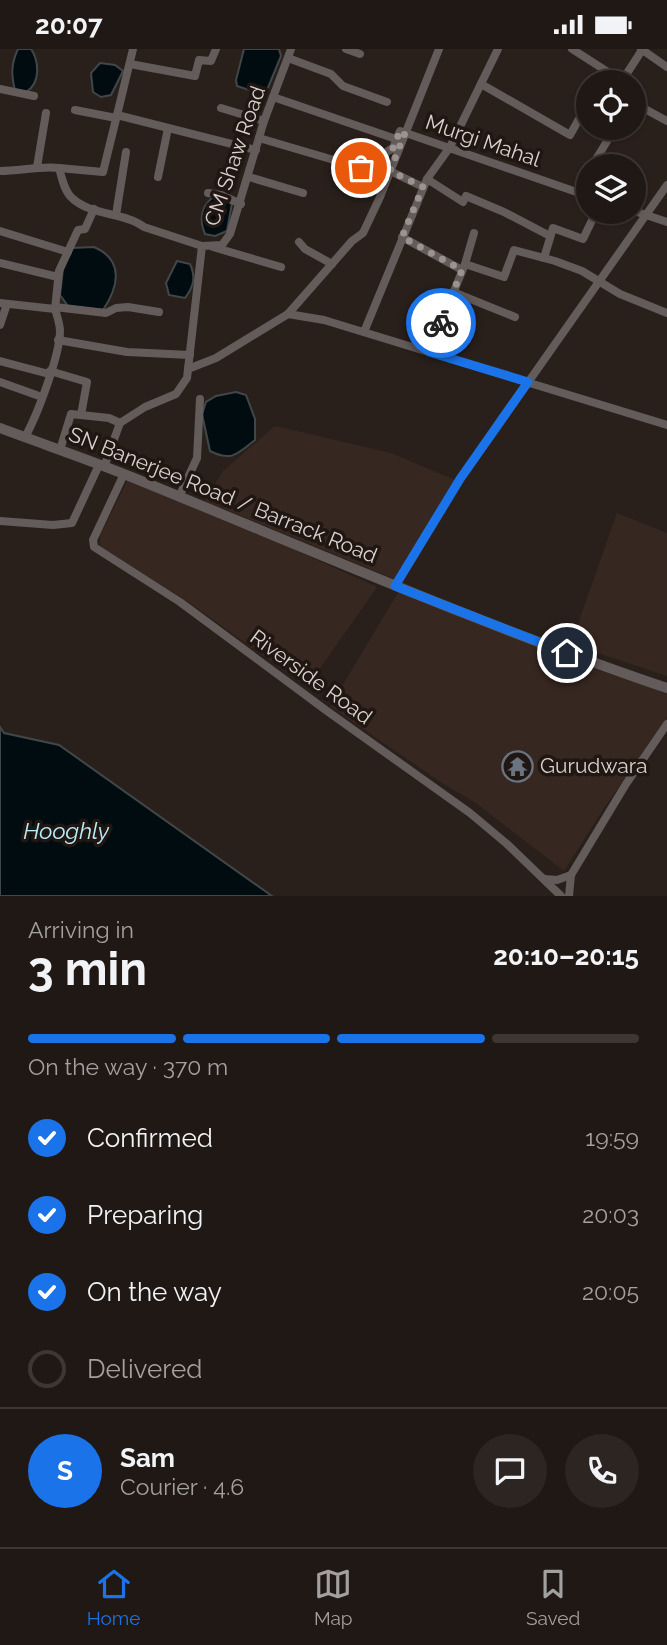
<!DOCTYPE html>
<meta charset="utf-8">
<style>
:root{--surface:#201814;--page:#2d2522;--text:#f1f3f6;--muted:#a2a0a0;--line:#3d3734;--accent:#1a73e8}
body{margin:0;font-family:Raleway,sans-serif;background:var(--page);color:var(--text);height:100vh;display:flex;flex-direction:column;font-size:26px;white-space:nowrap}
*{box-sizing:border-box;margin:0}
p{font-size:23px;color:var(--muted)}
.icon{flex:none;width:38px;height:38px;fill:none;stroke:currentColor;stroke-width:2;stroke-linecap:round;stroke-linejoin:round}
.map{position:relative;height:847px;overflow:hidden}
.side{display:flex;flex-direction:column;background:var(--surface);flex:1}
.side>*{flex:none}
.buttons{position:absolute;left:576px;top:21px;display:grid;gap:14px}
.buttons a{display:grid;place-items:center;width:70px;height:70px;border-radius:50%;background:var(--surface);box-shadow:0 2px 5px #0004,0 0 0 2px var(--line);font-size:35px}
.pin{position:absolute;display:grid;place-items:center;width:60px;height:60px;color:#fff;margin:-30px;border:4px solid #fff;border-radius:50%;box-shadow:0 2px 7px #0007}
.courier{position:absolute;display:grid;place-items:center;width:70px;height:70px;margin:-35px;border:5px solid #1a73e8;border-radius:50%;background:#fff;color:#222;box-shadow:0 2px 9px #0007}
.summary em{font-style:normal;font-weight:700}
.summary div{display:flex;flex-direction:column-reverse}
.summary{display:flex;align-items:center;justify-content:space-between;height:119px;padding:0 28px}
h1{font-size:46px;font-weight:700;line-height:52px}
.bar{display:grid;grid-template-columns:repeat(4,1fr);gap:10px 7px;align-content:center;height:84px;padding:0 28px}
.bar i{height:9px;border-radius:5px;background:var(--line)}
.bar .selected{background:var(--accent)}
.bar p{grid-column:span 4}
.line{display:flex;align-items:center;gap:18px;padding:0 28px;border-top:2px solid var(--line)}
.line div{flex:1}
.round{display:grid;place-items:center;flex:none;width:74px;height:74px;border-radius:37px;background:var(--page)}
ol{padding:0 28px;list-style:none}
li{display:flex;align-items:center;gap:21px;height:77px}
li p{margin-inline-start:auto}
li .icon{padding:7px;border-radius:50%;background:var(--accent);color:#fff;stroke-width:4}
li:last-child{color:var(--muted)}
li i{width:38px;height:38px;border:4px solid var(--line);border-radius:50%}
.status{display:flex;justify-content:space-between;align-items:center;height:49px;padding:0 35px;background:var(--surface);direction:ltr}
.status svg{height:19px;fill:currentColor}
.tab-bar{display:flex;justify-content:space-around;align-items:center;height:98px;border-top:2px solid var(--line);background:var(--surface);font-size:19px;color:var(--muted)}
.tab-bar a{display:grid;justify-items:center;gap:4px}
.tab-bar .selected{color:var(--accent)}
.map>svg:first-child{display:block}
</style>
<div class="status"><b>20:07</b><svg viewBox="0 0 49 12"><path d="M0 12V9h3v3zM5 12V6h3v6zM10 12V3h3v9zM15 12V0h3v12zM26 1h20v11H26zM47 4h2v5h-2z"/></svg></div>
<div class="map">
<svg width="667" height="847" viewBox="0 0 667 847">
<rect width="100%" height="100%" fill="#2a201b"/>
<g fill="#372721">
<polygon points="275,377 391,404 455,431 397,531 205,452 223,422"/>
<polygon points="128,430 264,487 377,538 307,638 187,552 100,498 100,487"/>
<polygon points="617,464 667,484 667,627 571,595"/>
<polygon points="399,542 588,618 667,643 667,668 604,759 564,822 476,754 442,734 330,657"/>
</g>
<g fill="#000c10" stroke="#414749" stroke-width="2">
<path d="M18,0H31C39,12 41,34 26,43L15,41C11,26 11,15 18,0Z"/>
<polygon points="244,0 279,0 281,7 267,41 252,42 237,37 236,31"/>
<polygon points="100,14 115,16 123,22 111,46 101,48 93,43 91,24"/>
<path d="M212,149L232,154L227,182L215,187L205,185C199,171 201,158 212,149Z"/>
<path d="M94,198C124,211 119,237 103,261L68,257L60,246L63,220L71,199Z"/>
<path d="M177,212L190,215C196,228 194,237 185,249L169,246L166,234Z"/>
<path d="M236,343L246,346L255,370V391C237,405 232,413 210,402L202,365L206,353L216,347Z"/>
<polygon points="0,678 4,684 59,696 272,847 0,847"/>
</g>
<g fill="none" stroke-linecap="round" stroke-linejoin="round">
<g stroke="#635c5b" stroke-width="8">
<polyline points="133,0 117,66 256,101"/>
<polyline points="346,0 360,5"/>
<polyline points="572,0 622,32 642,1"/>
<polyline points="641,0 667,18"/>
<polyline points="288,9 331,25 343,37 387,53"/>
<polyline points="130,15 195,27 199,11 211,12 216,0"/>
<polyline points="600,33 606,22"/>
<polyline points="481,35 570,86 588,54"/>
<polyline points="0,40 34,47"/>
<polyline points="273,48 396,90"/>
<polyline points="634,54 667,72"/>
<polyline points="221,59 264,72"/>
<polyline points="75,61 116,69"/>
<polyline points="259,89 361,119 393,99 400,82 588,147"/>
<polyline points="592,117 615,79"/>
<polyline points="37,118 46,64"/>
<polyline points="59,119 103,123 117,66"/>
<path d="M0,122C20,122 39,117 59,119C62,129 64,142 72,149C91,167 124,163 144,178L202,197"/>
<polyline points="390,122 423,138"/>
<polyline points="158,128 168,79"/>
<polyline points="249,128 303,144"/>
<polyline points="427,130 463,153 466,147 504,163 550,187"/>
<polyline points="208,144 221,146 241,155"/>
<polyline points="580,144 588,124"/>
<polyline points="634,162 667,173"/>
<polyline points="116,166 126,103"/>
<polyline points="0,182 68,203"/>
<polyline points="402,188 462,221"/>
<polyline points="299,193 305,200 332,215"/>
<polyline points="213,198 281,218"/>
<polyline points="544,209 553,179 583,190 596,163"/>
<polyline points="0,214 58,228"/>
<polyline points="465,215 504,228 514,201 555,212 582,222 620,245 667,264"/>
<polyline points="453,243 515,268"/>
<polyline points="0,254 55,260 59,222 78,181 85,180 94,160"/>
<polyline points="55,258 106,264 116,259 128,258 159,263"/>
<polyline points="288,265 324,271 667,376"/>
<polyline points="0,276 7,255"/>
<polyline points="364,283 427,130 450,98 498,0"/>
<polyline points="58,291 127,303 190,306"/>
<polyline points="429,303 465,215 474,184"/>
<polyline points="0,312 49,325"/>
<polyline points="188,320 216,309 288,265 352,192 363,184 380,148 439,0"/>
<polyline points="50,322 87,333 81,366"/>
<polyline points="0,333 42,348"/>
<path d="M25,388C37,367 60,306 60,282C60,275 57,267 55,260"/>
<polyline points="60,401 71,365 109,369 120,374"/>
<polyline points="104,418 120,374 145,358 176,345 187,329 202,197 222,196 230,185 264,72 291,0"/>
<polyline points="124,425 93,491 94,498 180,553 327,662 470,764 507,795 561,847"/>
<polyline points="179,448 197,409 200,350"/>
<polyline points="0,472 53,476 72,474 99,416"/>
<polyline points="395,537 460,430 667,136"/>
<polyline points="545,830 557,831 571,826"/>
<polyline points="569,847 571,826 626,735 667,675"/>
</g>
<path stroke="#635c5b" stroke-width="10" d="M0,379C45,396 90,411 134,429C311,501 486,578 667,639"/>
</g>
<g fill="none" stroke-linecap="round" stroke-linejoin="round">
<polyline stroke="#9b938f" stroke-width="7" stroke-dasharray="0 12.6" points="361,119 393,99 400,82 405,84 390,122 423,138 402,188 462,221 441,274"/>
<polyline stroke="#1a73e8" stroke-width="9" points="441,274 429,303 528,333 460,430 395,537 567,604"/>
</g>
<defs>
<symbol id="temple-ring" viewBox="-11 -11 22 22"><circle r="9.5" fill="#201612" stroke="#6b7280" stroke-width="1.5"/><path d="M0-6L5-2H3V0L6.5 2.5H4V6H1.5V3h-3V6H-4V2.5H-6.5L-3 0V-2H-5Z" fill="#6b7280"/></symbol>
</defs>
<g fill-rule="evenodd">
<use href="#temple-ring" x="500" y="700" width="35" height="35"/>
</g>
<g text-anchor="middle" stroke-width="7" stroke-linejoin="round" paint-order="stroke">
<g font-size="21" fill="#d8d1ce" stroke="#201612">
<text transform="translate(483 92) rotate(19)" y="7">Murgi Mahal</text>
<text transform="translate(235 107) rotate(-71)" y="7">CM Shaw Road</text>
<text transform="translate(223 446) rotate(22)" y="7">SN Banerjee Road / Barrack Road</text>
<text transform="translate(311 628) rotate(36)" y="7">Riverside Road</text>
</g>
<g font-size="21" fill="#d8d1ce" stroke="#201612" text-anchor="start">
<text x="540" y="724">Gurudwara</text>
</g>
<g font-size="23" font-style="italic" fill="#baeefd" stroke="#201612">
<text x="66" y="790">Hooghly</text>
</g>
</g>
</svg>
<div class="buttons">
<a><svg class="icon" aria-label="locate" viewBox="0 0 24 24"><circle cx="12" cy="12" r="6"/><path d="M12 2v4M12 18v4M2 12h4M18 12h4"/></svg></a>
<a><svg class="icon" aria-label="layers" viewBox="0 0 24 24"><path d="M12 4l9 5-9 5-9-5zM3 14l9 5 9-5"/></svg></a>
</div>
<div class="pin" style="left:361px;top:119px;background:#ea580c"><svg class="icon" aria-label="bag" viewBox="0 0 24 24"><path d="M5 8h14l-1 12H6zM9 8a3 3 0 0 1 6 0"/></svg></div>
<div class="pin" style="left:567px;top:604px;background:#1f2937"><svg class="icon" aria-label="home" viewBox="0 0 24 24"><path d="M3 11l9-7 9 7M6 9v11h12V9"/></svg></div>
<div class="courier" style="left:441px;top:274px"><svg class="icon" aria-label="bike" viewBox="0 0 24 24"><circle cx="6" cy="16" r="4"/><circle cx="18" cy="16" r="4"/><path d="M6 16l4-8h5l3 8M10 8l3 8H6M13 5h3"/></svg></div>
</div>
<section class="side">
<div class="summary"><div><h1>3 min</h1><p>Arriving in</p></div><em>20:10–20:15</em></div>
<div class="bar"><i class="selected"></i><i class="selected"></i><i class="selected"></i><i></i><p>On the way · 370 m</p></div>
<ol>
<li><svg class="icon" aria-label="check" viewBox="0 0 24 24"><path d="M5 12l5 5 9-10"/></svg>Confirmed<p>19:59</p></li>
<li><svg class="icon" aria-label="check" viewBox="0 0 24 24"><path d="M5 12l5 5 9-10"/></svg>Preparing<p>20:03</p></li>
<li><svg class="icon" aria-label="check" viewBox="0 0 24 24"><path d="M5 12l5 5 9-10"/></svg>On the way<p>20:05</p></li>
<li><i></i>Delivered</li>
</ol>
<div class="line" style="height:126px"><b class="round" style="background:var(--accent);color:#fff">S</b><div><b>Sam</b><p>Courier · 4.6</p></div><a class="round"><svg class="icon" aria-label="chat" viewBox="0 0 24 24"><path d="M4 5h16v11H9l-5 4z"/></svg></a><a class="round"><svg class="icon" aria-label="phone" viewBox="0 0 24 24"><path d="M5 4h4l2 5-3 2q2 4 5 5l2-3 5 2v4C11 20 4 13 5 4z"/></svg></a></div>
</section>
<nav class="tab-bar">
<a class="selected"><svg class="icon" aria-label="home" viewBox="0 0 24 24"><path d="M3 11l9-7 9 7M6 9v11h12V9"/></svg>Home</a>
<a><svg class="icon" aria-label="map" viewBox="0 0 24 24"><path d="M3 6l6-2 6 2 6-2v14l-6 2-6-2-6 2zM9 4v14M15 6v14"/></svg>Map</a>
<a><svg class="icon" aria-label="saved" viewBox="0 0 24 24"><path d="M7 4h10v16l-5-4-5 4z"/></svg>Saved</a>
</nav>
